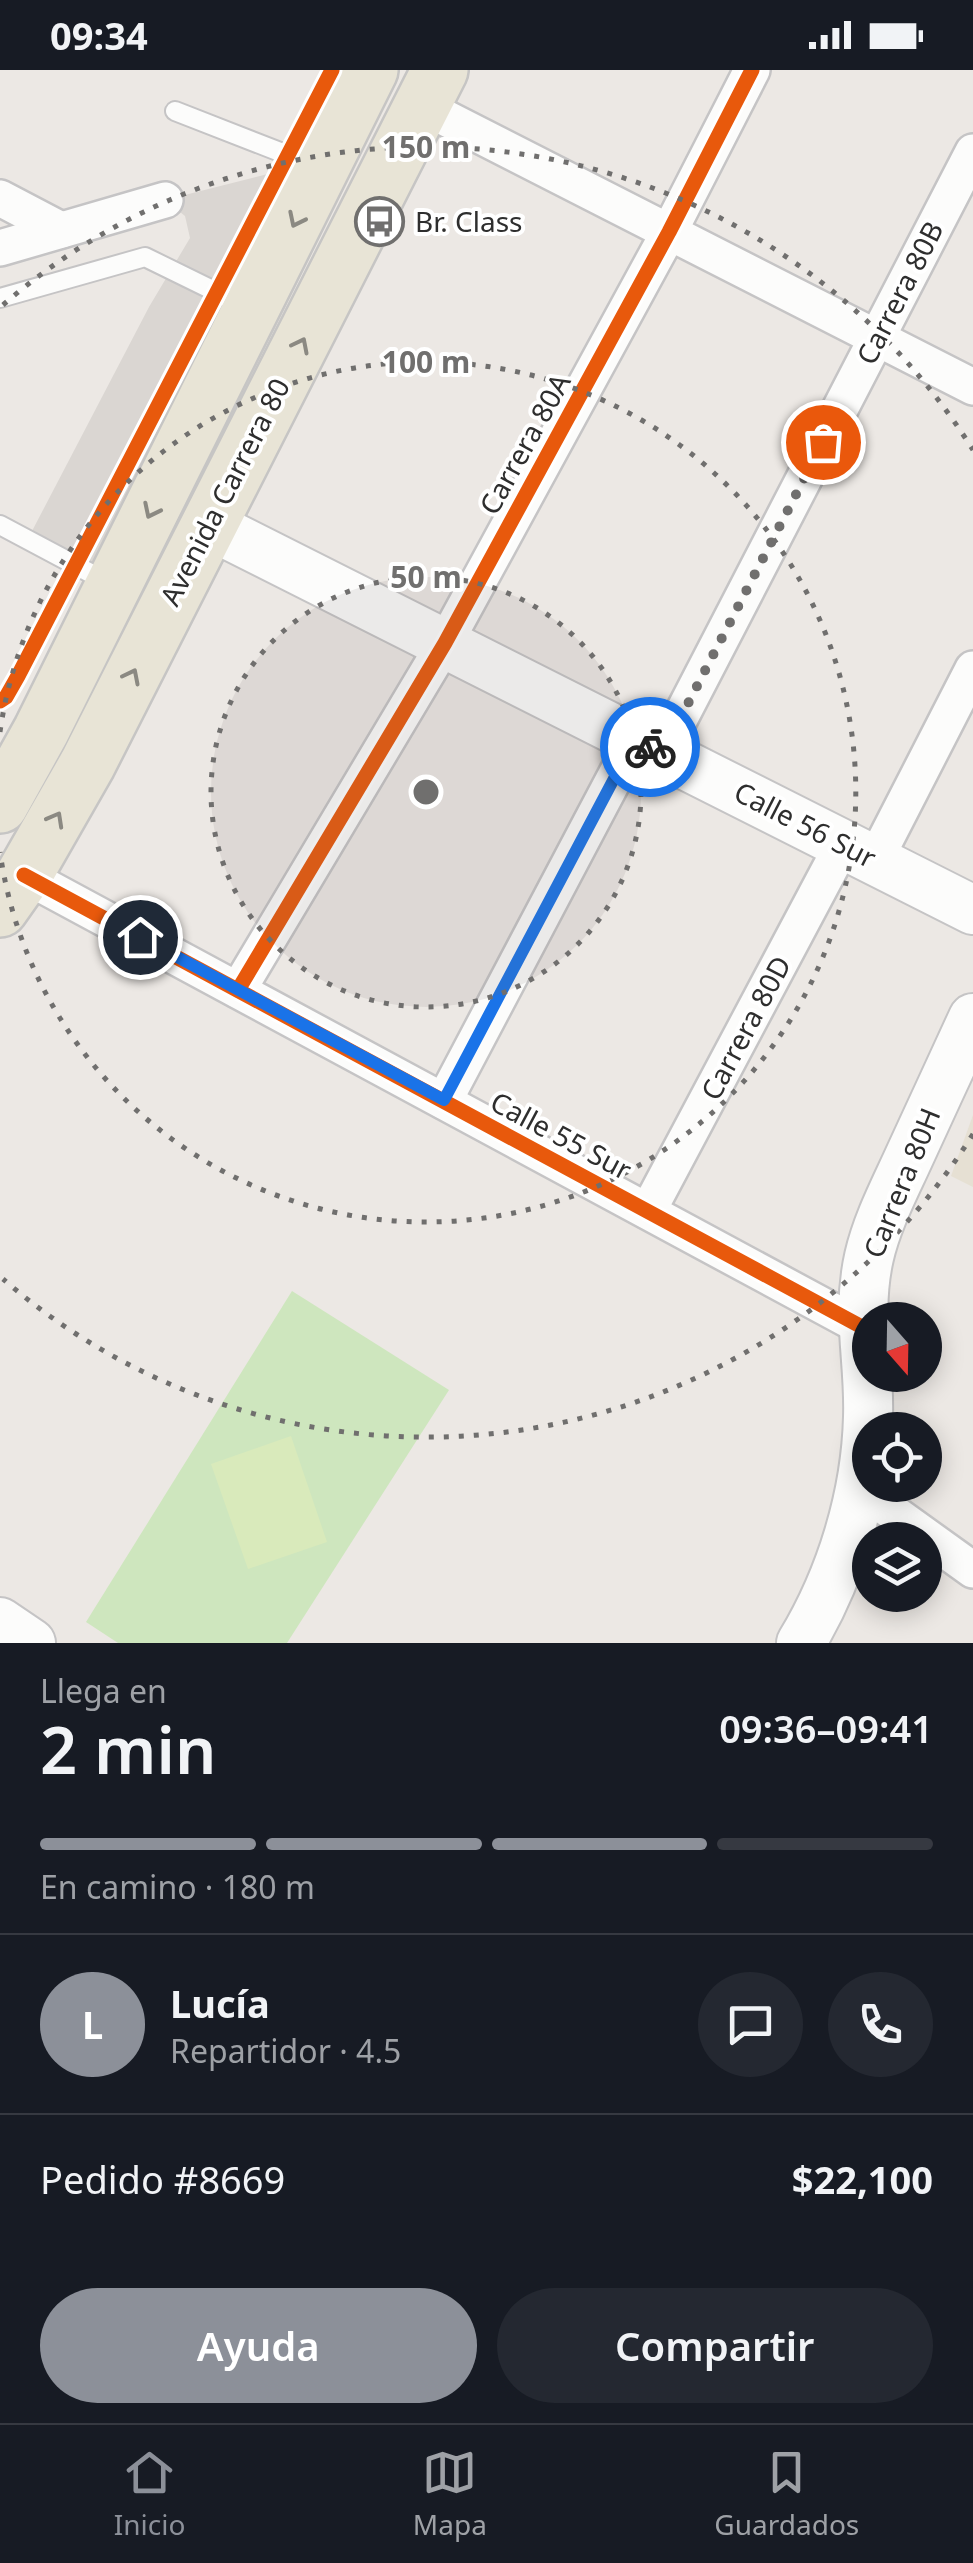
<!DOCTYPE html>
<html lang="es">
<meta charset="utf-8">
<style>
:root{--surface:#171b24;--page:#242831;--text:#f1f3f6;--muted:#9ea1a6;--line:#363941;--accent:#8c9099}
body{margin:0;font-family:"Noto Sans",sans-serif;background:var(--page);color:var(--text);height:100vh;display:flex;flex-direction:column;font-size:38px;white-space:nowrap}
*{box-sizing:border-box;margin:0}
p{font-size:32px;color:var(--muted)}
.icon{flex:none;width:55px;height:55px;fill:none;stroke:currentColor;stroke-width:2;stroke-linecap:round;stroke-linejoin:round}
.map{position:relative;height:1573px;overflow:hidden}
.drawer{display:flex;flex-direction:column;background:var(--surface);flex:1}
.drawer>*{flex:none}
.needle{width:65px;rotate:160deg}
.fabs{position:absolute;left:852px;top:1232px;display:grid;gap:20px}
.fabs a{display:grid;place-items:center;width:90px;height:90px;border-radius:50%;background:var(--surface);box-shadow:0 5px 25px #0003;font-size:50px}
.pin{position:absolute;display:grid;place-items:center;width:85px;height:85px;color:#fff;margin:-42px;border:5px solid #fff;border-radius:50%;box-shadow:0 2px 10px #0007}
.courier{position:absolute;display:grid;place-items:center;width:100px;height:100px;margin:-50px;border:8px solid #1a73e8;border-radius:50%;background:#fff;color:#222;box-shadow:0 2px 12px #0007}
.head em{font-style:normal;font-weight:600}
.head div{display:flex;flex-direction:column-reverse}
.head{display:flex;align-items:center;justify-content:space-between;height:170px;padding:0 40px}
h1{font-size:65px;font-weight:600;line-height:75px}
.bar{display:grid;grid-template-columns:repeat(4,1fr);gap:15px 10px;align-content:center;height:120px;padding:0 40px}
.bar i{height:12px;border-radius:8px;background:var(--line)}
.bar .on{background:var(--accent)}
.bar p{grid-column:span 4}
.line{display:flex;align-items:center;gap:25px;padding:0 40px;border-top:2px solid var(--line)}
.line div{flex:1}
.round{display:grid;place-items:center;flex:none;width:105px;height:105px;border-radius:52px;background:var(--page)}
.primary-button{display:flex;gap:20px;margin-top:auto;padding:20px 40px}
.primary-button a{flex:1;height:115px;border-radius:60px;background:var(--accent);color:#fff;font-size:40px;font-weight:600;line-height:115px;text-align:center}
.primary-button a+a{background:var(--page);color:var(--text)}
.status{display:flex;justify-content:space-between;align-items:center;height:70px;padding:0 50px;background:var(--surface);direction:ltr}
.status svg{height:28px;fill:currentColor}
.menu{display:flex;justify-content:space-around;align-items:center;height:140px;border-top:2px solid var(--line);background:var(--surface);font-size:28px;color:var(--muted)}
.menu a{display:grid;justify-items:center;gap:5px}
.menu .on{color:var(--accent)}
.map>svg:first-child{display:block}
</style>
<div class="status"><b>09:34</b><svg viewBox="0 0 49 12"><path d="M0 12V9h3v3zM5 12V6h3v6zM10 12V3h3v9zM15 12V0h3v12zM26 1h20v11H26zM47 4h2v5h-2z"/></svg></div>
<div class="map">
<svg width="973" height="1573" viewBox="0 0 973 1573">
<rect width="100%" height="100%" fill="#ece8e4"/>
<polygon fill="#e6e0d3" points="973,1045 973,1117 951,1106"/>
<polygon fill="#cee6be" points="292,1221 449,1320 287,1573 118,1573 86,1552"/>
<polygon fill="#d9eabb" points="291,1366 327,1472 248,1499 211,1394"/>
<polygon fill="#dad6d2" points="295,97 98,495 31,463 149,237 190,168 185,146 165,130"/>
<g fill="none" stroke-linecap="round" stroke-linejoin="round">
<defs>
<g id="lane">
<polyline points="175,41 316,96"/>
<polyline points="0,228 145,187 247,237"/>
<polyline points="0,455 109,513"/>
</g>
<g id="street">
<polyline points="422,36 973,317"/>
<polyline points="0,128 61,160"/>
<polyline points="0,178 165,130"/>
<polyline points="662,683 973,82"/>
<polyline points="875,790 973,599"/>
<polyline points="24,805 862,1257"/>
<polyline points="238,920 445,573 669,162 752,0"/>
<polyline points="444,1031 635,669"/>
<polyline points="648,1141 843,774"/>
<polyline points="859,1418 973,1500"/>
</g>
<g id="secondary">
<polyline points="209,455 973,840"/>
<polyline points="0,1552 31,1573"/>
<path d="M801,1573C841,1507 866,1425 868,1347C870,1291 856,1245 869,1187C877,1152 894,1120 909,1087C930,1041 952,994 973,948"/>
</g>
<g id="primary">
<polyline points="0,735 41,661 370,0"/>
<polyline points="0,839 24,805 88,693 440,0"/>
</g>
</defs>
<use href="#lane" stroke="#c5c4c5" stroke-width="22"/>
<use href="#street" stroke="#c5c4c5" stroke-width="40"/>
<use href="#secondary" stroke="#c5c4c5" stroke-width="52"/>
<use href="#primary" stroke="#c6c5c4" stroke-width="60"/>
<use href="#lane" stroke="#fcfcfb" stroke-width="18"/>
<use href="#street" stroke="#fcfcfb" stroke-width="35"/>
<use href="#secondary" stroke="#fcfcfb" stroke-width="48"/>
<use href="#primary" stroke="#e8e4d6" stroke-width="55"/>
<defs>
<g id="cycleway">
<polyline points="0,631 6,627 18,606 332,0"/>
<polyline points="24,805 862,1257"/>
<polyline points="238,920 445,573 669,162 752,0"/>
</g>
</defs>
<use href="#cycleway" stroke="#fff" stroke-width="21"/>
<use href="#cycleway" stroke="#e8590c" stroke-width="15"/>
</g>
<defs><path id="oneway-chevron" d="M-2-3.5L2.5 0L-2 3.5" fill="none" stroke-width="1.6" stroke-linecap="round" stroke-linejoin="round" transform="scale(2.5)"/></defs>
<g stroke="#8b8982">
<use href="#oneway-chevron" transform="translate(296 150) rotate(116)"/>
<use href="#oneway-chevron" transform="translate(301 275) rotate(-63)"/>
<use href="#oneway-chevron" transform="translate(151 441) rotate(116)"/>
<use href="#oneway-chevron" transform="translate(132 606) rotate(-63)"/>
<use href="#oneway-chevron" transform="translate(56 749) rotate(-61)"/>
</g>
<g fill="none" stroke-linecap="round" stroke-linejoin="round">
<polyline stroke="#706f6e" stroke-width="10" stroke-dasharray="0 18" points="650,677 662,684 823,372"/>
<polyline stroke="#1a73e8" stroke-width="12" points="140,867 444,1030 635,669 650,677"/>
</g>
<circle cx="426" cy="722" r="215" fill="#706f6e" fill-opacity=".12"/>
<g fill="none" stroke="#706f6e" stroke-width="5" stroke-dasharray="5 10">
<circle cx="426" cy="722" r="215"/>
<path d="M0 662A430 430 0 1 1 0 782"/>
<path d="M973 1064A645 645 0 0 1 3 1209M3 235A645 645 0 0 1 973 380"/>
</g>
<defs>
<symbol id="bus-ring" viewBox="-11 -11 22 22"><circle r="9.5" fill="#fff" stroke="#706f6e" stroke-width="1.5"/><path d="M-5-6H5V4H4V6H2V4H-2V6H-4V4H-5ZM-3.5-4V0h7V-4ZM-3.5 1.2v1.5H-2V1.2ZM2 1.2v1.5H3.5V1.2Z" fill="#706f6e"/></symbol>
</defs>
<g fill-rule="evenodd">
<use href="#bus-ring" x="352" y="124" width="55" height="55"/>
</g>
<g text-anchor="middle" stroke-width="8" stroke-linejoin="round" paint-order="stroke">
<g font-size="28" fill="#2e2e2e" stroke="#fff" text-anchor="start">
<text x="415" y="162">Br. Class</text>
</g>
<g font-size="28" fill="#2e2e2e" stroke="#fff">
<text transform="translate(900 223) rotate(-63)" y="10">Carrera 80B</text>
<text transform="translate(525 374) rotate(-61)" y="10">Carrera 80A</text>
<text transform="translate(225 422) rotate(-63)" y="10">Avenida Carrera 80</text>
<text transform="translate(805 755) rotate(27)" y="10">Calle 56 Sur</text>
<text transform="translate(746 958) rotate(-62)" y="10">Carrera 80D</text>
<text transform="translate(561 1066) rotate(28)" y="10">Calle 55 Sur</text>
<text transform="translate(902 1113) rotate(-68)" y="10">Carrera 80H</text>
</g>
</g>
<circle cx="426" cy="722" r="15" fill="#706f6e" stroke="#fff" stroke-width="5"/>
<g font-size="30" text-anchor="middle" font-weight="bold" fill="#706f6e" stroke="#fff" stroke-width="8" stroke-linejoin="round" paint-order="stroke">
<text x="426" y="88">150 m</text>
<text x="426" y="303">100 m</text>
<text x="426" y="518">50 m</text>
</g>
</svg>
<div class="fabs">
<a><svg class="needle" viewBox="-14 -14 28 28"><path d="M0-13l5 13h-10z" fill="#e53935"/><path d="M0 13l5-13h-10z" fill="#9ea1a6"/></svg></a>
<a><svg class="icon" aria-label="locate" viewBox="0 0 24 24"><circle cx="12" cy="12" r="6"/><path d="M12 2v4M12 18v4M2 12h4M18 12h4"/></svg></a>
<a><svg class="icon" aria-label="layers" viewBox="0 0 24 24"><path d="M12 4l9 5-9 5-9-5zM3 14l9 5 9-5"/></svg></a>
</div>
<div class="pin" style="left:823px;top:372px;background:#ea580c"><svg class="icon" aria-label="bag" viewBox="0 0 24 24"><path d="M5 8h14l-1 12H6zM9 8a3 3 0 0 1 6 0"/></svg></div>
<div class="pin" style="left:140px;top:867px;background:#1f2937"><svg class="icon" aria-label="home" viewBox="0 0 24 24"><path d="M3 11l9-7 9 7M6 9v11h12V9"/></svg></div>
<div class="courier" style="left:650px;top:677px"><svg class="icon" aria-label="bike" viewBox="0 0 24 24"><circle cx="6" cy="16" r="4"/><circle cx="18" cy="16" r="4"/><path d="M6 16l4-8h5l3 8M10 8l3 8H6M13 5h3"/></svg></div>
</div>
<section class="drawer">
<div class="head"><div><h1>2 min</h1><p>Llega en</p></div><em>09:36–09:41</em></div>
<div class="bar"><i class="on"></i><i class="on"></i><i class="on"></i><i></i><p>En camino · 180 m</p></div>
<div class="line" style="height:180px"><b class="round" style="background:var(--accent);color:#fff">L</b><div><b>Lucía</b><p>Repartidor · 4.5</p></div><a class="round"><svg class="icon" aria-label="chat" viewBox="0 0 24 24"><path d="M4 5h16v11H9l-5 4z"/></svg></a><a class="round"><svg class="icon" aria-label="phone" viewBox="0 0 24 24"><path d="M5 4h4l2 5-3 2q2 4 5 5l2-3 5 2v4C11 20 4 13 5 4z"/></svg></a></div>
<div class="line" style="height:130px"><div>Pedido #8669</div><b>$22,100</b></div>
<div class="primary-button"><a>Ayuda</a><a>Compartir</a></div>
</section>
<nav class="menu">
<a class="on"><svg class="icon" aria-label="home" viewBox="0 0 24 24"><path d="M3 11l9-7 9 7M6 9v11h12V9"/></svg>Inicio</a>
<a><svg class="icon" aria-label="map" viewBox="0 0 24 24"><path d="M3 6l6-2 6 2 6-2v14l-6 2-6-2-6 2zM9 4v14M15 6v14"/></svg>Mapa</a>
<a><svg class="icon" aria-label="saved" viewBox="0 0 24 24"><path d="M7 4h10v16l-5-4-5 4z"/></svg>Guardados</a>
</nav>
